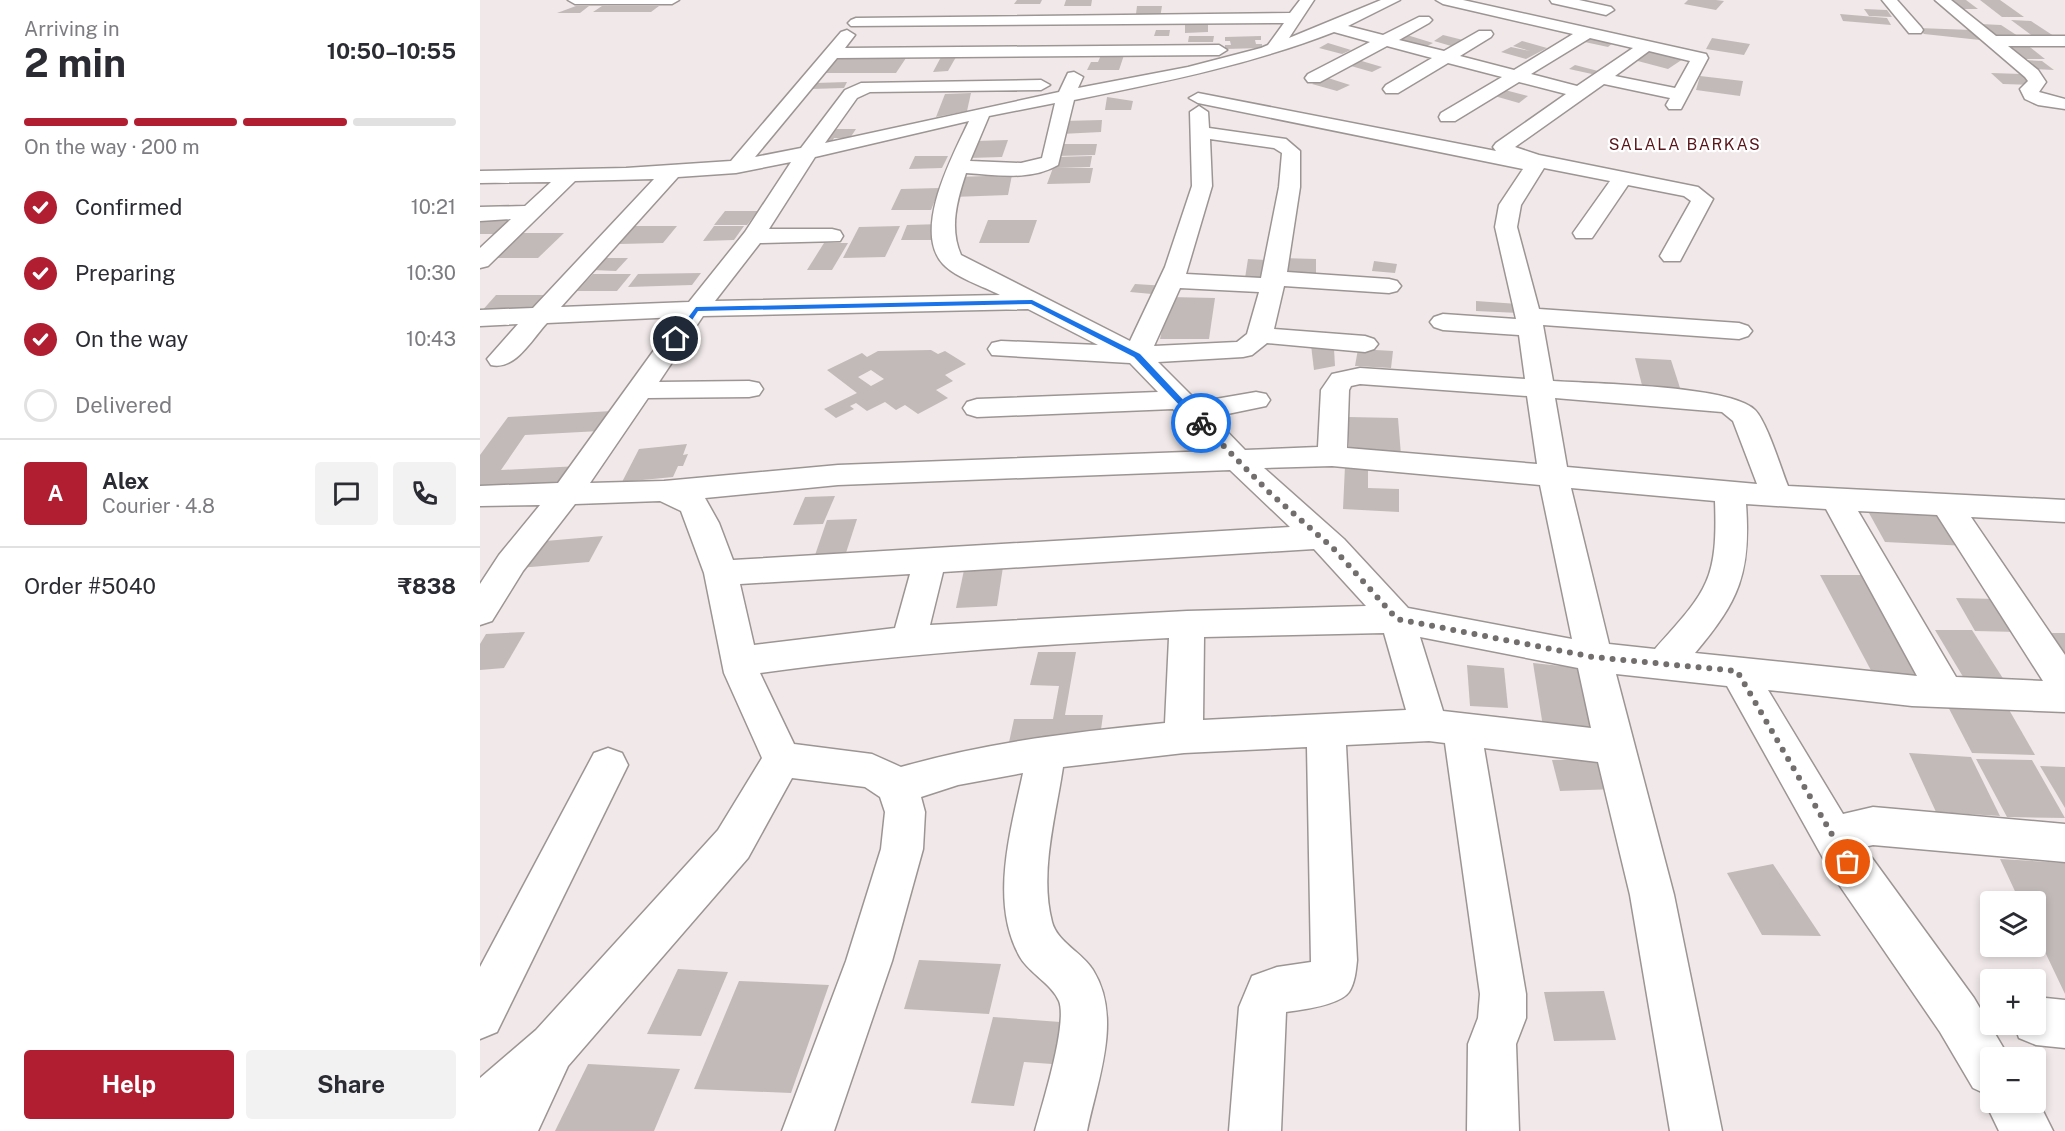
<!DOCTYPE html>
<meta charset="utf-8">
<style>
:root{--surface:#fff;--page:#f2f2f3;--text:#2b2b33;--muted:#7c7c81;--line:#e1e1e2;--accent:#b11e31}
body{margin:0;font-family:"Public Sans",sans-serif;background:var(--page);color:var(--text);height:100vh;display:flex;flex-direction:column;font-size:22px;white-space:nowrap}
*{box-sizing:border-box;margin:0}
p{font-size:20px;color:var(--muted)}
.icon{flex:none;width:33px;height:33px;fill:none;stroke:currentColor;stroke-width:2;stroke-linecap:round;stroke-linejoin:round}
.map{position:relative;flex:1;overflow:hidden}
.drawer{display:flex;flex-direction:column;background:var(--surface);width:480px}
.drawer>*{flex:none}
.buttons{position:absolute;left:1500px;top:891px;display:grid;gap:12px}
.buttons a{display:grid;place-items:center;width:66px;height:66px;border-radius:6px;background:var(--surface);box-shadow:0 3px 9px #0003;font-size:30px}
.pin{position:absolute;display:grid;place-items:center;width:51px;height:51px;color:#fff;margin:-26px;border:3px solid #fff;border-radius:50%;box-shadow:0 2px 6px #0007}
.courier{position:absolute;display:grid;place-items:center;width:60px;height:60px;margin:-30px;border:4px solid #1a73e8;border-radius:50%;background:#fff;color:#222;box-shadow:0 2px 8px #0007}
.summary em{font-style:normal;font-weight:700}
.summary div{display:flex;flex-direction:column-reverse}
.summary{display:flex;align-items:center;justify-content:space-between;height:102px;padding:0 24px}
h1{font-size:39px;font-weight:700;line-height:45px}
.bar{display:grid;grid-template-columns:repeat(4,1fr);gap:9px 6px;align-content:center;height:72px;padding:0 24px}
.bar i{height:8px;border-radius:4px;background:var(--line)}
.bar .selected{background:var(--accent)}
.bar p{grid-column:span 4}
.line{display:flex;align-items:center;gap:15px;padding:0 24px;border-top:2px solid var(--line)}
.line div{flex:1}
.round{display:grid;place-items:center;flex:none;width:63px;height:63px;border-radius:6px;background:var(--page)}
ol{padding:0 24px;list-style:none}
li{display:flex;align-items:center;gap:18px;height:66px}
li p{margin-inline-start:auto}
li .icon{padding:6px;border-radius:50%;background:var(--accent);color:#fff;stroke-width:4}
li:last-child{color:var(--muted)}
li i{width:33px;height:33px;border:3px solid var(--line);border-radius:50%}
.action{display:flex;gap:12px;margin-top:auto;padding:12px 24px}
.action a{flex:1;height:69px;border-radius:6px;background:var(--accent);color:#fff;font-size:24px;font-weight:700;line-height:69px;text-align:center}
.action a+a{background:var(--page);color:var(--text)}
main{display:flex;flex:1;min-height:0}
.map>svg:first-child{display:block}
</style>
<main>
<section class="drawer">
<div class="summary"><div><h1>2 min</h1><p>Arriving in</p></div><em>10:50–10:55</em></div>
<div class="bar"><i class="selected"></i><i class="selected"></i><i class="selected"></i><i></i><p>On the way · 200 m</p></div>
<ol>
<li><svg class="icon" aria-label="check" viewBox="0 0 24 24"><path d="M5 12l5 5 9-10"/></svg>Confirmed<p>10:21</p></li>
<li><svg class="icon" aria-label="check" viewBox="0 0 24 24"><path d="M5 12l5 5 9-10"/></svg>Preparing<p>10:30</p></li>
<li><svg class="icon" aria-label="check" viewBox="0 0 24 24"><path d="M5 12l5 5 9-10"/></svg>On the way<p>10:43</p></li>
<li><i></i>Delivered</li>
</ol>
<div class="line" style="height:108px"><b class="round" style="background:var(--accent);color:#fff">A</b><div><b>Alex</b><p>Courier · 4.8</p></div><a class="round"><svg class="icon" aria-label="chat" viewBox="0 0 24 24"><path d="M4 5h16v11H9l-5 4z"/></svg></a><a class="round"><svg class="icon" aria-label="phone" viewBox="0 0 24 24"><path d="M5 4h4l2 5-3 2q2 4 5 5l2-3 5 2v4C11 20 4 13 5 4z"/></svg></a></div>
<div class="line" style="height:78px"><div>Order #5040</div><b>₹838</b></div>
<div class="action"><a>Help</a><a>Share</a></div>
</section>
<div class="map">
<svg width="1585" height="1131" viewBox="0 0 1585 1131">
<rect width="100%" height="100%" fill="#f1e9e9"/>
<g fill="#c1bab9" fill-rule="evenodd">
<polygon points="537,0 562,0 560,4 534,4"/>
<polygon points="586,0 612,0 611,6 584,6"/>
<polygon points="1208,0 1236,0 1244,1 1236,10 1204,4"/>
<polygon points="1469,0 1486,0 1498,9 1480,9"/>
<polygon points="1500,0 1520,0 1544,17 1522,17"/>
<polygon points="96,6 109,6 100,13 77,13"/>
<polygon points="122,6 179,6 171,12 113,12"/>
<polygon points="657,6 682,6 680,18 668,18 669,14 656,14"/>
<polygon points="1384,9 1407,10 1412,17 1389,16"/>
<polygon points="1360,14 1407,18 1411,25 1363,21"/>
<polygon points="1531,20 1551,21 1580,40 1558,40"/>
<polygon points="728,23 728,32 705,33 705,24"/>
<polygon points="1500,24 1521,25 1544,40 1522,39"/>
<polygon points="1438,28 1492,30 1500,40 1444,34"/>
<polygon points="676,30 690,30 689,36 674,36"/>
<polygon points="927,35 953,43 941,49 915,41"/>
<polygon points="963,35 987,41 978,48 954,41"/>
<polygon points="1108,35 1135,41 1128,47 1100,41"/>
<polygon points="709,36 734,36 733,42 708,42"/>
<polygon points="781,36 781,40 775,40 776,44 782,44 782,48 745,49 745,45 751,45 750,41 745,41 745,37"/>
<polygon points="1232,38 1270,44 1264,55 1226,49"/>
<polygon points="1042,41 1067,48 1046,59 1021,52 1031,47 1050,51 1033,46"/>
<polygon points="848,43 871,50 862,54 839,48"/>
<polygon points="1522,44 1546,44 1565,59 1540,59"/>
<polygon points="1172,49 1206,57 1188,69 1154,60"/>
<polygon points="621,55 644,55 639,70 607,70 611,62 618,62"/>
<polygon points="461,57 476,57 468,71 453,72"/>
<polygon points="354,58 426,58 416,73 341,73"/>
<polygon points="875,59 902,67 892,72 864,64"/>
<polygon points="1543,60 1562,61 1574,70 1554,69"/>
<polygon points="1095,65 1118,71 1112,74 1089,69"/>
<polygon points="1511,73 1542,74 1555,85 1523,84"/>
<polygon points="1220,76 1263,81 1260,96 1216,90"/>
<polygon points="845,77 870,85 857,91 832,84"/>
<polygon points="367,82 364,88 331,89 335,83"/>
<polygon points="1021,89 1048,96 1039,103 1011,95"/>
<polygon points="491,93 487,111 456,117 465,94"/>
<polygon points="627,97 653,101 651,110 625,110"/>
<polygon points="622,120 621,132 581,134 583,121"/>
<polygon points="346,129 376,129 370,138 354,138 351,143 336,143"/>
<polygon points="528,140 522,157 489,158 496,141"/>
<polygon points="579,144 617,144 615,155 577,156"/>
<polygon points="435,156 468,156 462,168 429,169"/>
<polygon points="612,156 610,167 577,168 613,168 610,183 567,184 577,157"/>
<polygon points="532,175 528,195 473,197 478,177"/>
<polygon points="460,188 451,210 411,210 421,189"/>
<polygon points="245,211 278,211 267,225 234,225"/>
<polygon points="36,218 20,234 0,234 0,219"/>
<polygon points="508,220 557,220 549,243 499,243"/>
<polygon points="462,224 456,240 421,240 427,225"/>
<polygon points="154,226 197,226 183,243 139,244"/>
<polygon points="234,226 264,226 254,240 223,241"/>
<polygon points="420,226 405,257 363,258 379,227"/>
<polygon points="42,233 84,233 58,258 14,258"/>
<polygon points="344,243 368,243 352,270 327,270"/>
<polygon points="124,258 148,258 136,271 112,270"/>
<polygon points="801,258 836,259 836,275 800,274"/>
<polygon points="768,259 786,260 784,279 765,278"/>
<polygon points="894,261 917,264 915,273 892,271"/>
<polygon points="221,273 212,285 148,287 158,274"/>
<polygon points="113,274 151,274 137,291 97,291"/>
<polygon points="655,284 687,286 683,295 650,292"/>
<polygon points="16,295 71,295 55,313 0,313"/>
<polygon points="690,297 735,298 729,339 680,339"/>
<polygon points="996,301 1038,304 1039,313 996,311"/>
<polygon points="831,345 854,349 855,366 834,370"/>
<polygon points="878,349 913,351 911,368 875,366"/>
<path d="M451,350L458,354L465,351L486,364L465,375L473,381L456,390L468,398L438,414L425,405L416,410L405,402L387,411L376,403L370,406L374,409L356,418L344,409L377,393L347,370L382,353L387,357L398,351ZM391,370L404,379L391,386L378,377Z"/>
<polygon points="1155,358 1191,360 1201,391 1163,389"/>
<polygon points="132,411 120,431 45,435 21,470 99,466 86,487 0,492 0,455 28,417"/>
<polygon points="868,417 918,418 921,455 869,454"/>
<polygon points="207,444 203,455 208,454 203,466 198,466 193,477 142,482 159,449"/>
<polygon points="865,466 888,467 888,488 919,489 919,512 863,509"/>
<polygon points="355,496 343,524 313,525 325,497"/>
<polygon points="1389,513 1469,516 1487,546 1405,542"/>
<polygon points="377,519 364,559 333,561 347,520"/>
<polygon points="123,536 109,562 39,568 54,542"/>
<polygon points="523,567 517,606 476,608 484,570"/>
<polygon points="1340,575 1389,575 1447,676 1394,676"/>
<polygon points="1476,598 1517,599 1538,632 1495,631"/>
<polygon points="1455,630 1492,630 1524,680 1485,680"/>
<polygon points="45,632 24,668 0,670 0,644 6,634"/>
<polygon points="1564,633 1585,633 1585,663"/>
<polygon points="558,652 596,652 585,715 623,715 619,744 528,747 534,719 573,719 579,686 550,685"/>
<polygon points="1053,663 1100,668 1115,736 1064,733"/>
<polygon points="987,665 1024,668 1028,708 990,706"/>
<polygon points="1464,699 1524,701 1555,755 1492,753"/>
<polygon points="1429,753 1491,757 1520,816 1456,812"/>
<polygon points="1127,759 1136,789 1080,791 1072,760"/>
<polygon points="1496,759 1552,760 1585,818 1527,817"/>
<polygon points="1560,766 1585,767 1585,808"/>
<polygon points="1520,859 1585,863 1585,994 1556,933 1556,902 1540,902"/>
<polygon points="1293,864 1341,936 1282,935 1247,873"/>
<polygon points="439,960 521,964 509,1014 424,1009"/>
<polygon points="198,969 248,972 221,1036 167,1034"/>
<polygon points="259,981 349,985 311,1093 214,1089"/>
<polygon points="1124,991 1136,1040 1074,1041 1064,992"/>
<polygon points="513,1017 594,1023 586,1065 544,1062 534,1106 491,1103"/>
<polygon points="108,1064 200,1069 174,1131 75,1131"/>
</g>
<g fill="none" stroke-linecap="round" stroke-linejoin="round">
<defs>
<g id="minor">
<polygon points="88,0 199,0 192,4 95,4"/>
<path d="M820,0H834L809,38L901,0H920L868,26L903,35L939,17H949L952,20L949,23L919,40L964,51L999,31H1011L1013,34L1011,37L980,56L1034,70L1093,34L963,4L956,0H983L1226,54L1228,58L1201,109H1189L1186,105L1190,98L1124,84L1035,147L1059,155L1218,187L1233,199L1200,261H1184L1180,256L1211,201L1204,196L1148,185L1112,238H1096L1093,233L1130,181L1064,168L1041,205L1037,227L1059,309L1259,323L1268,326L1272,331L1268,336L1259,339L1063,325L1073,381C1114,384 1250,385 1275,410C1287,422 1301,469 1308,486L1585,500V522L1491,517L1585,655V712L1432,706L1288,690L1363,814L1393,807L1585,824V862L1393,845L1384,847L1494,998L1527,1054L1529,1058H1510V1102H1556V1097L1573,1131H1519L1505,1102L1508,1095L1493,1088L1460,1032L1353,876L1247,686L1136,674L1194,895L1242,1131H1190L1150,895L1118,762L1004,748L1046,994V1018L1036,1044L1039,1131H987L988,1044L998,1018L1000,994L965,743L949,741L866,745L877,960C876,970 875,983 869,992C860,1005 822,1010 806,1012L801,1131H749L759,1007L772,976L797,967L831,962L827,747L704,753L583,767C576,815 559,873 572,922C577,942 603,953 613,970C643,1018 617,1081 607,1131H555C562,1105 588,1023 579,1001C572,984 549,973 540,957C509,902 531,830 543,773L478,785L441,797L445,812L443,849L412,961L354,1131H302L366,961L401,849L405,812L400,797L385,787L312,778L268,858L88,1066L58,1131H0V1078L56,1030L238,830L282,758L244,673L224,573L201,511L180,501L95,504L43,571L12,621L0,625V584L19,555L60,505L0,506V486L78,483L198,317L67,323C52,339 35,371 11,365L7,359L38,324L0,326V310L53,308L174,179L95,181L8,266L0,268V248L31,219L0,221V207L45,206L71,182L0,183V171L146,168L251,161L361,32L367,30L375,35L365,48L739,45L747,50L739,55L357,58L275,157L321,148L365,90L381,83L561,80L570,85L561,90L390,92L377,98L345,143L579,92L588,73L594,72L603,77L598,88L708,67L781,48L788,45L804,23L371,26L368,23L371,20L376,18L810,13ZM854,32L890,42L828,74L825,78L828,82H840L907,46L952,58L906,85L903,89L906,93H918L968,63L1022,77L961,113L959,117L961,121H975L1039,82L1086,94L1016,143L1013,147L1016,151L718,93L709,98L718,103L1043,169L1019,205L1015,227L1036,319L963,314L954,317L950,322L954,327L963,330L1039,335L1045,379L880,368L852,374L841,390L838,447L765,450L733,417L786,406L790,400L786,394L776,392L718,402L678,362L763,357L772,355L787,343L885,352L894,349L898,344L894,339L885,336L794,329L804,286L909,293L917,291L921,286L917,281L909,279L807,272L820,187V151L806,139L729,128L728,112L719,106L710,112L712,186L685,267L650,341L481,255C469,228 477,200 486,173C516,175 551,181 578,165L594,100C683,82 769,65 854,32ZM1110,38L1153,48L1097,86L1051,74ZM1169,51L1210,61L1195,88L1135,76ZM575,103L562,158L541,163L490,161L509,116ZM489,121C473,155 432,230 463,264C476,278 503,286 520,295L235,301L280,243L360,241L363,236L360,231L352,229H289L335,157ZM730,139L794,148L802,153L799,187L781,278L706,274L732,186ZM311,162L265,232L209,302L81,307L198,177L256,173ZM700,288L779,292L767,334L757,342L674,346ZM548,309L618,345L521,341L512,343L508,349L512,355L650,363L678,392L497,399L487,402L483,408L487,414L497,417L693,409L733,451L358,465L184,481L110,483L168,398L269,397L279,395L283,389L279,383L269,381L179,382L223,316ZM880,384L1047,396L1057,464L867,448L869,390L871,386ZM1075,398L1242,412L1253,421L1277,484L1087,467ZM852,466L1060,485L1092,639L928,608L864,539L784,468ZM750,470L810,527L253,560L239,523L225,498L358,485ZM1091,488L1235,501C1238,581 1227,591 1175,649L1129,644ZM1266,504L1346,509L1437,676L1215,653C1259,601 1271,573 1266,504ZM1378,511L1457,515L1563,681L1476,677ZM834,549L886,606L707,611L450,625L463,572ZM430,574L415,628L274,645L260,584ZM904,633L926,710L723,720L724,637ZM940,637L1098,668L1111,728L963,711ZM689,638L685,723C595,732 508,742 421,767L392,754L314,744L280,673C416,654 552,645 689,638Z"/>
<polygon points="1070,0 1099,0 1131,7 1134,10 1126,15 1072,3"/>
<polygon points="1402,0 1417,0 1441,27 1443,30 1441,33 1429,33"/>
<polygon points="1455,0 1471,0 1516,36 1585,36 1585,46 1528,46 1558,70 1566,82 1559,92 1585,99 1585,109 1558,105 1545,99 1540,89 1548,81 1545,77"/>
<polygon points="128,748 142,753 148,765 17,1032 0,1039 0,967 114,753"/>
<polygon points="1556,997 1585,1000 1585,1048 1556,1045 1539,1038 1534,1024 1556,1024"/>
</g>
</defs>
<use href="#minor" stroke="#9c9594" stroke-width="3"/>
<use href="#minor" fill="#fff" fill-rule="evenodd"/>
</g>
<polygon fill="#1a73e8" points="552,300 660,354 724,422 724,425 718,425 654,357 551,304 218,311 199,340 192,339 216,307"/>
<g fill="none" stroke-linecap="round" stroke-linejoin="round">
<polyline stroke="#726e6e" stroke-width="6" stroke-dasharray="0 10.8" points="721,423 790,493 853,548 917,619 1113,657 1257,671 1368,862"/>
</g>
<g text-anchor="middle" stroke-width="4.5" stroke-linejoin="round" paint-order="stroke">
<g font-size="16" letter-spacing="1.5" fill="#591419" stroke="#fff">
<text x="1205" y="150">SALALA BARKAS</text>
</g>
</g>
</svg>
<div class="buttons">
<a><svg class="icon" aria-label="layers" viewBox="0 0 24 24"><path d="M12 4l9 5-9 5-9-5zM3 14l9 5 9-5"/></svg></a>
<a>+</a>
<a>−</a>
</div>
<div class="pin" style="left:1368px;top:862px;background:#ea580c"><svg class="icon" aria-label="bag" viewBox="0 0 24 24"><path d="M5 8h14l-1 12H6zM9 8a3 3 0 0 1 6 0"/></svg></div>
<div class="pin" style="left:196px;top:339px;background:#1f2937"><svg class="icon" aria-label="home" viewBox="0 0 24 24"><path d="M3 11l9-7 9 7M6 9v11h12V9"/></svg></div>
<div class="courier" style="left:721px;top:423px"><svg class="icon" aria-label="bike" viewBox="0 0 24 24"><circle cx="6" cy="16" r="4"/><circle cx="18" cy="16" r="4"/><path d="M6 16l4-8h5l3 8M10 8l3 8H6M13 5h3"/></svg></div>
</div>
</main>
